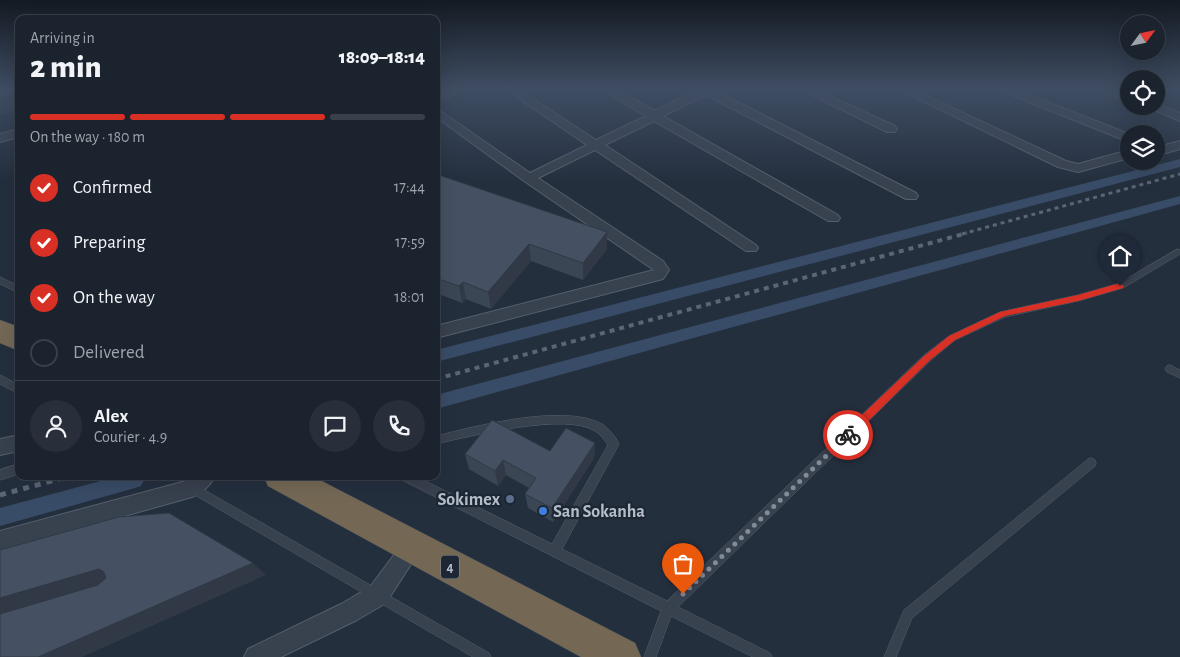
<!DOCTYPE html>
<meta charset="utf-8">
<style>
:root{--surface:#1b232e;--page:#282f3a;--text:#f1f3f6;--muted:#a0a4aa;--line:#39404a;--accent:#d93025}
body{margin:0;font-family:"Alegreya Sans",sans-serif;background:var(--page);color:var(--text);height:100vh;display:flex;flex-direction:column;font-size:19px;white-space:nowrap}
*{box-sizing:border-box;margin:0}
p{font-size:16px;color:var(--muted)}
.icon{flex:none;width:28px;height:28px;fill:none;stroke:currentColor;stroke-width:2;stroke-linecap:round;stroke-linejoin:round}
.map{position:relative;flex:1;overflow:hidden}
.side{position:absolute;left:15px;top:15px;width:425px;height:465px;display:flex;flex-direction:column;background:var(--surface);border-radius:10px;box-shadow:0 5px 20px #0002,0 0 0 1px var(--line)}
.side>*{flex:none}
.needle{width:32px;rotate:57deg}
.fabs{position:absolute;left:1120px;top:15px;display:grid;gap:10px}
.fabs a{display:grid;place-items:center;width:45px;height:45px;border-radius:50%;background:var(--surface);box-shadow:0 5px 20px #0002,0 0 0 1px var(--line);font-size:25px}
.pin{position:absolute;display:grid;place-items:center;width:42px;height:42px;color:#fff;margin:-51px -21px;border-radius:50% 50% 50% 0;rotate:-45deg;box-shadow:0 0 5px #0007}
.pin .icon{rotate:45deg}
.courier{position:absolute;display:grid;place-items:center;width:50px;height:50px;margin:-25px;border:4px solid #d93025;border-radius:50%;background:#fff;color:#222;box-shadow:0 1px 6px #0007}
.overview em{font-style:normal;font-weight:800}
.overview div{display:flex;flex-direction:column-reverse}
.overview{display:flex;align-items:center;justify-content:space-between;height:85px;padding:0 15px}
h1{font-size:32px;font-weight:800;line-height:38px}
.bar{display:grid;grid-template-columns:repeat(4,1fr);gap:8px 5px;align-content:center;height:60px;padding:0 15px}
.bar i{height:6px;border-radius:4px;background:var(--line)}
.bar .active{background:var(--accent)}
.bar p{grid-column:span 4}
.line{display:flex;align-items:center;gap:12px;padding:0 15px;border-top:1px solid var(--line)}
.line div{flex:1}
.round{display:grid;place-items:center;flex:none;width:52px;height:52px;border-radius:26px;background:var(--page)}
ol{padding:0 15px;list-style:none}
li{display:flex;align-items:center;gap:15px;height:55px}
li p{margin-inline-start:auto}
li .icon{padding:5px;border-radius:50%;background:var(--accent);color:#fff;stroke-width:4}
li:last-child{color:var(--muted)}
li i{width:28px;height:28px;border:2px solid var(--line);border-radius:50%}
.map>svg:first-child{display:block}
</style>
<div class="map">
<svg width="1180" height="657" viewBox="0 0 1180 657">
<rect width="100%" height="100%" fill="#242f3e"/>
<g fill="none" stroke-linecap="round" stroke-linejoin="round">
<g fill="#394c67" fill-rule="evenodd">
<polygon points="1180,159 1180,167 436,362 436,350"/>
<polygon points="1180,196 1180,204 436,409 436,395"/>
<polygon points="119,476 142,476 144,480 141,486 135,488 0,526 0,508"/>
</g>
<defs>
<g id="lane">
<path d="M1178,249L1180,250V254L1123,288L1078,301L1005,317L955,340L930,361L678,607L770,653L772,657H753L671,616L656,657H644L661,611L400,479L399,476H415L552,544L608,445C604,440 601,434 595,431C567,412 470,436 436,444V436C477,426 564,403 602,424C608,428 616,437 619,444L562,549L667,601L924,355L949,336L1000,312L1078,295L1117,284Z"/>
<polygon points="0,277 19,286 19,293 0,284"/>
<polygon points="1170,365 1180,370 1180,378 1167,372 1165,369 1167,366"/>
<polygon points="0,375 19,385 19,394 0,384"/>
<polygon points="1091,458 1095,460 1096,463 1095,466 912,618 896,657 884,657 904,610 1087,460"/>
<polygon points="19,464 19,474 0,480 0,470"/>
<polygon points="192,483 489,653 491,657 473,657 188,491 187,488 188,485"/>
</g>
<g id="street">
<polygon points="451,89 466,89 464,91 436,101 436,94"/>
<polygon points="505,89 518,89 596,140 646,116 603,91 602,89 615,89 655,111 698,89 714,89 714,90 916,193 918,196 916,199 906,199 706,95 663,116 838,215 840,218 838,221 828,221 654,121 605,145 756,245 758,248 756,251 746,251 595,150 538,178 663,261 669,270 663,279 436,338 436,326 654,270 524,181 436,117 436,108 530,173 587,145"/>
<polygon points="800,89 814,89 895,126 897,129 895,132 887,132"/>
<polygon points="898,89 912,89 1066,161 1078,164 1129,150 1129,158 1078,172 1058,167"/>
<polygon points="999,89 1014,89 1129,134 1129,142 1001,91"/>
<polygon points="1098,89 1114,89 1129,94 1129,101 1100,91"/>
<polygon points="1156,104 1180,113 1180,121 1145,106 1156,106"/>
<polygon points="19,129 19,137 0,142 0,134"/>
<polygon points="1180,141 1180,149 1166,153 1156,153 1156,145 1165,145"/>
<polygon points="19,435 19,451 0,455 0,439"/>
<path d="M191,476H215C210,486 202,493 192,497L0,551V531L186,481Z"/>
<polygon points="412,537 419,540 422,547 386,603 357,620 281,657 244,657 248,649 341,604 370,587 405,540"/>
</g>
<g id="highway">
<polygon points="0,320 19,327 19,351 0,343"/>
<polygon points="264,476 312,476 635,643 641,657 581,657 268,486"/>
</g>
</defs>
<use href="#lane" stroke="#565f6c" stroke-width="1"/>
<use href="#street" stroke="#565f6c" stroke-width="2"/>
<use href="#highway" stroke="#434c59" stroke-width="1"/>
<use href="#lane" fill="#38414e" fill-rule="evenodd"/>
<use href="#street" fill="#38414e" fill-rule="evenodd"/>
<use href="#highway" fill="#746855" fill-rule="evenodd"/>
<polyline stroke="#5a6575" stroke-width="3" stroke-dasharray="4 4" stroke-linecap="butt" points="962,234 1180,174"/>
<polyline stroke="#5a6575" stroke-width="4" stroke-dasharray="5 5" stroke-linecap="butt" points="436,379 967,233"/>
<polyline stroke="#5a6575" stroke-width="5" stroke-dasharray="6 6" stroke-linecap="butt" points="0,495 70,476"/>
</g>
<g fill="#3b4654">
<polygon points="436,174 607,249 583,280 531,261 491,309 466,299 462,303 436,293"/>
<polygon points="595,443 594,458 553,522 528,508 525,494 529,488 506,475 498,486 469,469 465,454 550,451"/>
</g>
<g fill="#303945">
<polygon points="19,91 19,110 0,115 0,97"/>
<polygon points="607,232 607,249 583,280 583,263"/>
<polygon points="529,244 531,261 491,309 488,292"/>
<polygon points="463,282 466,299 462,303 459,286"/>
<polygon points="595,443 594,458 553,522 552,508"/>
<polygon points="503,460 506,475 498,486 495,471"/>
<polygon points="253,563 266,575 82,657 38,657"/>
<polygon points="99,569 117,581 0,616 0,598"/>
</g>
<g fill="#455162" stroke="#303945">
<polygon points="0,89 19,89 19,91 0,97"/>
<polygon points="436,174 607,232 583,263 529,244 488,292 463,282 459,286 436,278"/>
<polygon points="492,420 550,451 566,428 595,443 552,508 525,494 536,478 503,460 495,471 465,454"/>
<polygon points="169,513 253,563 38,657 0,657 0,614 98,585 106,578 104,572 99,569 0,598 0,550 119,517"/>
</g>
<linearGradient id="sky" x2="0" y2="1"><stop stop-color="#141a22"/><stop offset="0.49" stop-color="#3f4d63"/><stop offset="1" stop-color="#3f4d63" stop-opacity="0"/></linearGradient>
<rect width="1180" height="181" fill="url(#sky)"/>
<polygon fill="#d93025" points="1120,283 1124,286 1123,288 1078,301 1005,316 955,340 930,360 851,438 844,438 844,432 924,356 949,336 1000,312 1078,295"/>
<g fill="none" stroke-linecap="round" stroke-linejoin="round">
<polyline stroke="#828b98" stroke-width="5" stroke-dasharray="0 9" points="683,594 848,435"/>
</g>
<circle fill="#5c6f8a" stroke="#1d2633" stroke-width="2" cx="510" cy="499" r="5"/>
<circle fill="#3f7fe0" stroke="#1d2633" stroke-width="2" cx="543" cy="511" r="5"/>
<g text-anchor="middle" stroke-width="4.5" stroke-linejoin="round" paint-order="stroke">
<rect fill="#1d2633" stroke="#878f9c" stroke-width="1" x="441" y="555.5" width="18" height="23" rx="4"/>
<g font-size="14" font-weight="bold" fill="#b4bcc9">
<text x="450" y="572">4</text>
</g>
<g font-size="18" font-weight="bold" fill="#b4bcc9" stroke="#1d2633" text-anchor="end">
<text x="500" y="505">Sokimex</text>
<text x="553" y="517" text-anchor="start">San Sokanha</text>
</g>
</g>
</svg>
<div class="fabs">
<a><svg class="needle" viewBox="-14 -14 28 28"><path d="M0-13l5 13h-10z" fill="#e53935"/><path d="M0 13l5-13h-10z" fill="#a0a4aa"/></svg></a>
<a><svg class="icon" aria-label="locate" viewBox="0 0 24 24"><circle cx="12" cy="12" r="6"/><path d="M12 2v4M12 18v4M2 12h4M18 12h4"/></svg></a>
<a><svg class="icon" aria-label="layers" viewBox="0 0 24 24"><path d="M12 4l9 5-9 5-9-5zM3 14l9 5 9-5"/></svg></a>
</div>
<div class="pin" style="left:683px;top:594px;background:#ea580c"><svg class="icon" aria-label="bag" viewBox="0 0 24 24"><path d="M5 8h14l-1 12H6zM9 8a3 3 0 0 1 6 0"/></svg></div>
<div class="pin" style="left:1120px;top:286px;background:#1f2937"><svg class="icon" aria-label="home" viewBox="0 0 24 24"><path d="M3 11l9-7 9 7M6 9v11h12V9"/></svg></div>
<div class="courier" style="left:848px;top:435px"><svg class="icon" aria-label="bike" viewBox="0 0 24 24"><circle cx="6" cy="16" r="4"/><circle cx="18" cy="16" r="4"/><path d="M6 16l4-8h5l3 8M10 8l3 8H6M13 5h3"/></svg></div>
<section class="side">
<div class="overview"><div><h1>2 min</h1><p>Arriving in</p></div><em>18:09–18:14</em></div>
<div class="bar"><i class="active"></i><i class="active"></i><i class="active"></i><i></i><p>On the way · 180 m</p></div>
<ol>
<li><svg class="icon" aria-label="check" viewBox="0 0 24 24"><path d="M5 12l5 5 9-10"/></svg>Confirmed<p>17:44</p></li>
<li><svg class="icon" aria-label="check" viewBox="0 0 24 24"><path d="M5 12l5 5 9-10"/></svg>Preparing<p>17:59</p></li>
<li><svg class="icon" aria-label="check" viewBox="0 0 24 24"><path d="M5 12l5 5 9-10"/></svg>On the way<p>18:01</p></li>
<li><i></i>Delivered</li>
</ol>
<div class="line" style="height:90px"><a class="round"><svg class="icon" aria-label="person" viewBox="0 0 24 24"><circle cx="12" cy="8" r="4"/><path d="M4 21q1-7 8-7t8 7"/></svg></a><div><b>Alex</b><p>Courier · 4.9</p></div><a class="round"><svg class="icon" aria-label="chat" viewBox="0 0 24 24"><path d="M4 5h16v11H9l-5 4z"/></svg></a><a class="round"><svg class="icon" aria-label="phone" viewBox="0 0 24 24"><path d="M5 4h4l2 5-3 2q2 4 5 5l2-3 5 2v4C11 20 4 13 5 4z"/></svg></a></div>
</section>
</div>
